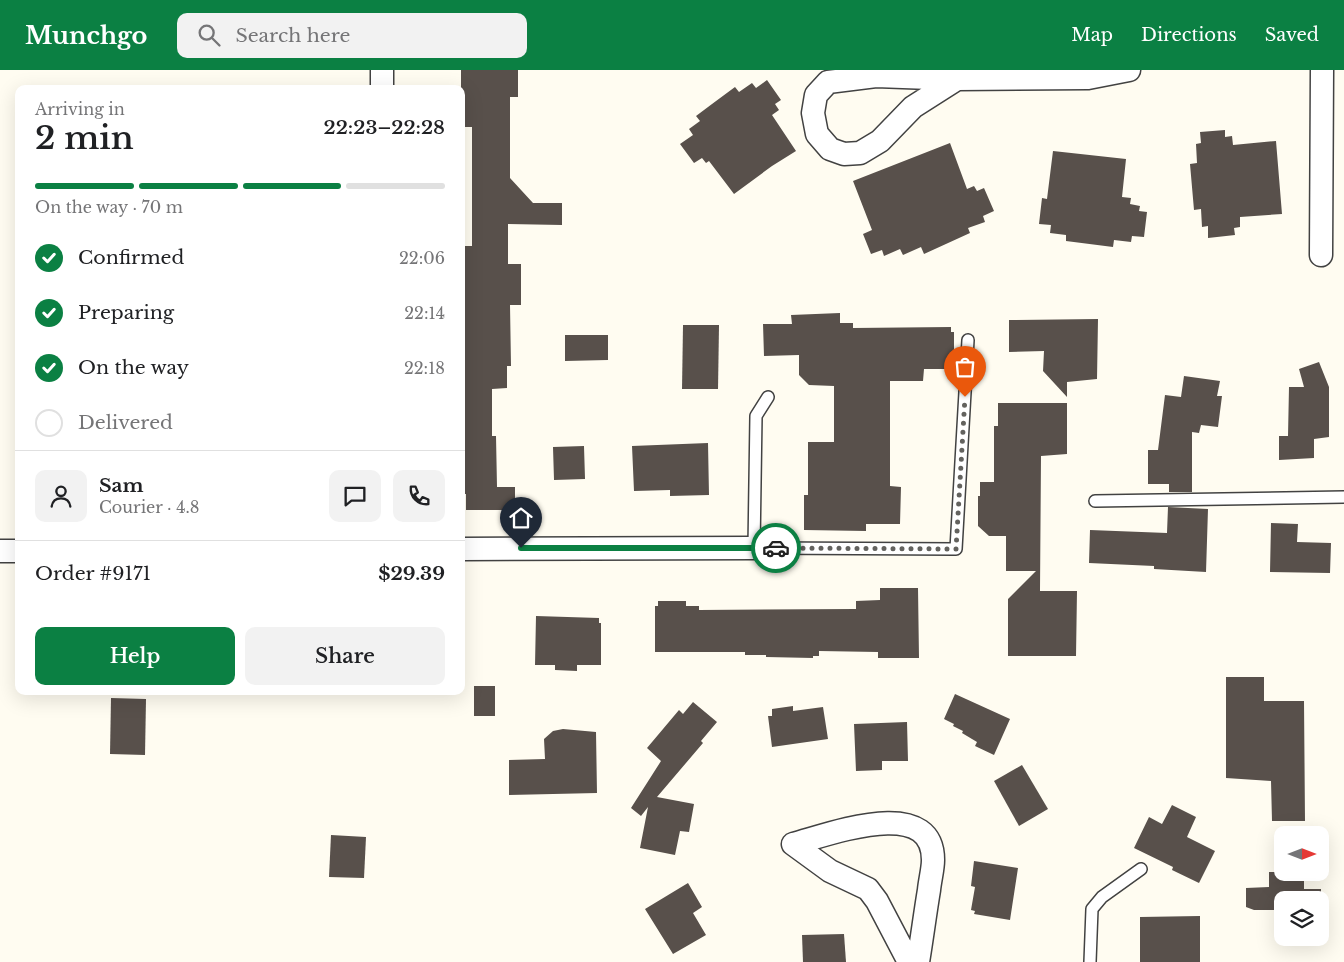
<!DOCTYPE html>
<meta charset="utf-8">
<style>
:root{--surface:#fff;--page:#f2f2f2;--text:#202124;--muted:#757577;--line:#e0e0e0;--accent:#0b8043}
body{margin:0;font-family:"Libre Baskerville",serif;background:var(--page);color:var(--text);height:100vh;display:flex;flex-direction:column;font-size:19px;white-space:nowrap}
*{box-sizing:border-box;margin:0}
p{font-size:16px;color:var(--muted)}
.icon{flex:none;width:28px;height:28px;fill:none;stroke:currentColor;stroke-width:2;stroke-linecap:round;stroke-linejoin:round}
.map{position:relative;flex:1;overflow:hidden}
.sheet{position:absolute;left:15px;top:15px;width:450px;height:610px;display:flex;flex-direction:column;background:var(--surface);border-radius:10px;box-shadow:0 5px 20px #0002}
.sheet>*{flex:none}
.needle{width:32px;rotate:90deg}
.buttons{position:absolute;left:1274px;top:756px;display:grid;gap:10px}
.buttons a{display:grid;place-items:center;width:55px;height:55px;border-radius:10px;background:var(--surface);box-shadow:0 5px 20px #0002;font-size:25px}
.pin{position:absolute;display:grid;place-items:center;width:42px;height:42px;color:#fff;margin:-51px -21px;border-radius:50% 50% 50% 0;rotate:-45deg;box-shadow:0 0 5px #0007}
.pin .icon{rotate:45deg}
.courier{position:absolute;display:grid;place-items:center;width:50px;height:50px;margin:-25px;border:4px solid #0b8043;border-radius:50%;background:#fff;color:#222;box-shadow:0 1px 6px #0007}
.head em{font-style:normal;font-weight:600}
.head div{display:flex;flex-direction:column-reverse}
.head{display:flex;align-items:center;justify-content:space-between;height:85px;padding:0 20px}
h1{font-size:32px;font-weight:600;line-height:38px}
.bar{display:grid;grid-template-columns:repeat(4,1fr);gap:8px 5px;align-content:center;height:60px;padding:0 20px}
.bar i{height:6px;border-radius:4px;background:var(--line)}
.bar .selected{background:var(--accent)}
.bar p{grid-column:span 4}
.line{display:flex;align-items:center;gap:12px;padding:0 20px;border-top:1px solid var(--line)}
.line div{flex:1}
.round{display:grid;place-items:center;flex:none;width:52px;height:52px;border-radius:10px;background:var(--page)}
ol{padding:0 20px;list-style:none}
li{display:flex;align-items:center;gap:15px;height:55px}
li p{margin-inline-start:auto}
li .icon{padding:5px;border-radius:50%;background:var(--accent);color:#fff;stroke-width:4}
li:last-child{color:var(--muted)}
li i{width:28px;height:28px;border:2px solid var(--line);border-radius:50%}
.button{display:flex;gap:10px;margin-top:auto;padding:10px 20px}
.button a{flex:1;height:58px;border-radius:10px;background:var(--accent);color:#fff;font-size:20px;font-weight:600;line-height:58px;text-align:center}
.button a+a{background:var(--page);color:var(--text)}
header{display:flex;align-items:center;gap:30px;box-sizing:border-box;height:70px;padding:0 25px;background:var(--accent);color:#fff}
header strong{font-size:24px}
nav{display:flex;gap:28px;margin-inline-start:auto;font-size:18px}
.search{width:350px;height:45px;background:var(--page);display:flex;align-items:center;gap:12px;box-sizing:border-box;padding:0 18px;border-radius:10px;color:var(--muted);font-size:19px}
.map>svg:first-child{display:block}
</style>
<header>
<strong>Munchgo</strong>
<div class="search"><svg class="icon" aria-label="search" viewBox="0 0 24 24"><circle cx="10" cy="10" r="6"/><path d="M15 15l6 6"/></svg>Search here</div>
<nav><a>Map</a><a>Directions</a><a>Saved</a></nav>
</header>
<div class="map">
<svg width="1344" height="892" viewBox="0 0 1344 892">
<rect width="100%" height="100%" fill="#fffcf1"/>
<g fill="#58504b">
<polygon points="461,0 518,0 518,27 510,27 510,108 533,133 562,133 562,155 508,154 508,194 521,194 521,235 510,235 511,296 507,296 507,318 492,319 492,366 496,366 497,417 515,417 515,440 466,440 466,424 461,424 461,176 472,176 472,57 461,57"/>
<polygon points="767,10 781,30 775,34 779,40 772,45 796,81 772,96 734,124 709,91 706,93 702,88 694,93 680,74 693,65 689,59 700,51 696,46 712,34 735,17 739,22 752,13 756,18"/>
<polygon points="1225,60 1225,67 1232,66 1233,75 1276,71 1282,144 1240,147 1240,157 1234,158 1235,165 1208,168 1208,156 1202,157 1201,139 1194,140 1190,94 1197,93 1196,74 1201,73 1200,62"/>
<polygon points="950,73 967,119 974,116 977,121 984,118 994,141 983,146 985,152 968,158 970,163 924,184 921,177 903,185 900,179 884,186 882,180 871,184 863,164 872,160 853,111"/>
<polygon points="1053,81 1126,89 1122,127 1131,128 1130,134 1140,136 1139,141 1147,142 1144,167 1132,166 1131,172 1114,170 1113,177 1066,171 1066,165 1050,163 1051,155 1039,154 1042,128 1047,129"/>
<polygon points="840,243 840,253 853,253 853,258 951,257 951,262 954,262 954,283 951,283 951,299 924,299 923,311 890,311 890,416 901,417 900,454 866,454 866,461 804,460 804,425 808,425 808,372 834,372 834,316 809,315 799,305 799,285 764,286 763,254 792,254 791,245"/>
<polygon points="1098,249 1097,309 1067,312 1067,327 1043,301 1044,281 1009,282 1009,250"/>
<polygon points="683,255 719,255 718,319 682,319"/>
<polygon points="565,265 608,265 608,290 565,291"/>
<polygon points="1319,292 1329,317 1329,367 1314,369 1314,388 1279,390 1279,366 1288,366 1289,317 1304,317 1299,299"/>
<polygon points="1184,306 1220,311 1217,326 1222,326 1218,357 1201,355 1199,363 1192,362 1192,422 1169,422 1169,414 1148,414 1148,380 1158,380 1165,325 1181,327"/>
<polygon points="998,333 1067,333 1067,384 1041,386 1040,521 1077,521 1076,586 1008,586 1008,529 1036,501 1006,501 1006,466 989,466 978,456 978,426 980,426 980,412 994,412 994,356 998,356"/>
<polygon points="708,373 709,425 670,426 670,420 634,421 632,376"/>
<polygon points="584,376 585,409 554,410 553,377"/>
<polygon points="1168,437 1208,439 1206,502 1154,499 1154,496 1089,493 1090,460 1167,463"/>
<polygon points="1271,453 1298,454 1297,472 1331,473 1330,503 1270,502"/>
<polygon points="880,518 918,518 919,588 878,588 878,582 819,581 819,586 813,586 813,588 766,587 766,585 745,585 745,582 655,582 655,536 658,536 658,531 686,531 686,536 699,536 699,540 856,539 856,531 880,530"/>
<polygon points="536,546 599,548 599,553 601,553 601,595 577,595 577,601 555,600 555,595 535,595"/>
<polygon points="1226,607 1264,607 1264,631 1304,631 1305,751 1272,751 1271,711 1226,708"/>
<rect x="474" y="616" width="21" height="30"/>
<polygon points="955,624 1010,649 994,685 975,676 977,672 962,663 963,661 953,656 954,654 944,649"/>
<polygon points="111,628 146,629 145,685 110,684"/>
<polygon points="693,632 717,652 701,671 703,673 657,727 694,734 689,762 680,761 675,785 640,778 648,737 641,746 631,738 661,691 647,678 679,640 683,644"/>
<polygon points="793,636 793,641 823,637 828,669 772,677 768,646 772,646 772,639"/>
<polygon points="907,652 908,691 882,691 882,700 856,701 854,654"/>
<polygon points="563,659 596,662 597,723 509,725 509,690 545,689 544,669 553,661"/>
<polygon points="1022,695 1048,739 1019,756 994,711"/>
<polygon points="1172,735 1196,747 1187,767 1215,781 1199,813 1172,800 1173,797 1134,778 1149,747 1162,754"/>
<polygon points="331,765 366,767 364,808 329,807"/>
<polygon points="974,791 1018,798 1010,850 974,844 975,841 971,840 975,817 971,816"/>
<polygon points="1269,802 1304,802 1304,819 1321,819 1321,840 1320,830 1282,830 1282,840 1254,840 1246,837 1246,818 1269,817"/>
<polygon points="688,813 702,837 693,843 706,865 673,884 645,839"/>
<polygon points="1200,846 1200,892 1140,892 1140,847"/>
<polygon points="844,864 846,892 803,892 802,865"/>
</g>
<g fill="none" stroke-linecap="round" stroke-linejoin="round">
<defs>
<g id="service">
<polyline points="768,327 756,346 754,478 956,479 968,270"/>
<polyline points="1095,431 1344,427"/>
<polyline points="1090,892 1092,839 1102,827 1141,799"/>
</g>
<g id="minor">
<polyline points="957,9 913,37 880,71 860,83 844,84 830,79 817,64 813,43 816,25 828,12 876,6 957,9 1088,8 1129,0"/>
<polyline points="382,19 382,0"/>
<polyline points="1321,185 1322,0"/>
<polyline points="461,479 754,478"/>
<polyline points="0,481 19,481"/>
<path d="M909,892L877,831L868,819L830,801L793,774C828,765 933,724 933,790C933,799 930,810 929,820C925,844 922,868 918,892"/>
</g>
</defs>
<use href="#service" stroke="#424242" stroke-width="14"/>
<use href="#minor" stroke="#424242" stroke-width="25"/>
<use href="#service" stroke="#fff" stroke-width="11"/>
<use href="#minor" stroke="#fff" stroke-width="22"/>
</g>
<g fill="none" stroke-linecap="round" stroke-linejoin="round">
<polyline stroke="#63625e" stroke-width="5" stroke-dasharray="0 9" points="776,478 956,479 965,327"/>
<polyline stroke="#0b8043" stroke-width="6" points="521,478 776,478"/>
</g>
</svg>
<div class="buttons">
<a><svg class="needle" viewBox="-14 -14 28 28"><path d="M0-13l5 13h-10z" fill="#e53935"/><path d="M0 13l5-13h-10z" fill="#757577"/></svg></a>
<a><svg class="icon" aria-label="layers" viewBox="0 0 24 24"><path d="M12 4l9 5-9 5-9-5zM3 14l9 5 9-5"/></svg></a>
</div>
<div class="pin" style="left:965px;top:327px;background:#ea580c"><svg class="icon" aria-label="bag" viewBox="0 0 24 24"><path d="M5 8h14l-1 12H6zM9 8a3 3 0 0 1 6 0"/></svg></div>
<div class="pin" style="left:521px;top:478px;background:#1f2937"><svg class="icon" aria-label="home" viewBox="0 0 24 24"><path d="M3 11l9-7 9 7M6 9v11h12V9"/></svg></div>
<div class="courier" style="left:776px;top:478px"><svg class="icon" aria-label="car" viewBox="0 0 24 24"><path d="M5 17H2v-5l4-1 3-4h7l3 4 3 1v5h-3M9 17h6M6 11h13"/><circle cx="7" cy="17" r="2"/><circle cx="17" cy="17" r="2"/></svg></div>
<section class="sheet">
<div class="head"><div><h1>2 min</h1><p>Arriving in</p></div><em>22:23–22:28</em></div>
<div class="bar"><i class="selected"></i><i class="selected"></i><i class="selected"></i><i></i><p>On the way · 70 m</p></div>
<ol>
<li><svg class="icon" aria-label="check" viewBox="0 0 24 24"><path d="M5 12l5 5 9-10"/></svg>Confirmed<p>22:06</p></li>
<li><svg class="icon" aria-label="check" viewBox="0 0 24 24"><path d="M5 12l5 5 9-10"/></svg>Preparing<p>22:14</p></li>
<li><svg class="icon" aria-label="check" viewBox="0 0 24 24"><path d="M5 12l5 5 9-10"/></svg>On the way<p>22:18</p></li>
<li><i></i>Delivered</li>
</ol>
<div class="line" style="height:90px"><a class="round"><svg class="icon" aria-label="person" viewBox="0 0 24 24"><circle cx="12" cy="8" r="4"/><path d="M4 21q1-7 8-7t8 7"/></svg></a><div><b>Sam</b><p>Courier · 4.8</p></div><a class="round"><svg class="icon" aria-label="chat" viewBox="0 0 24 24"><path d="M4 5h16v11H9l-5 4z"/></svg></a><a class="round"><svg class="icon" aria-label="phone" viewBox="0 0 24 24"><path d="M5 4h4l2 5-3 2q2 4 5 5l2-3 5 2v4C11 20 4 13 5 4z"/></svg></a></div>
<div class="line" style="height:65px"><div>Order #9171</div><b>$29.39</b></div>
<div class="button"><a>Help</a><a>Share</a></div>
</section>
</div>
